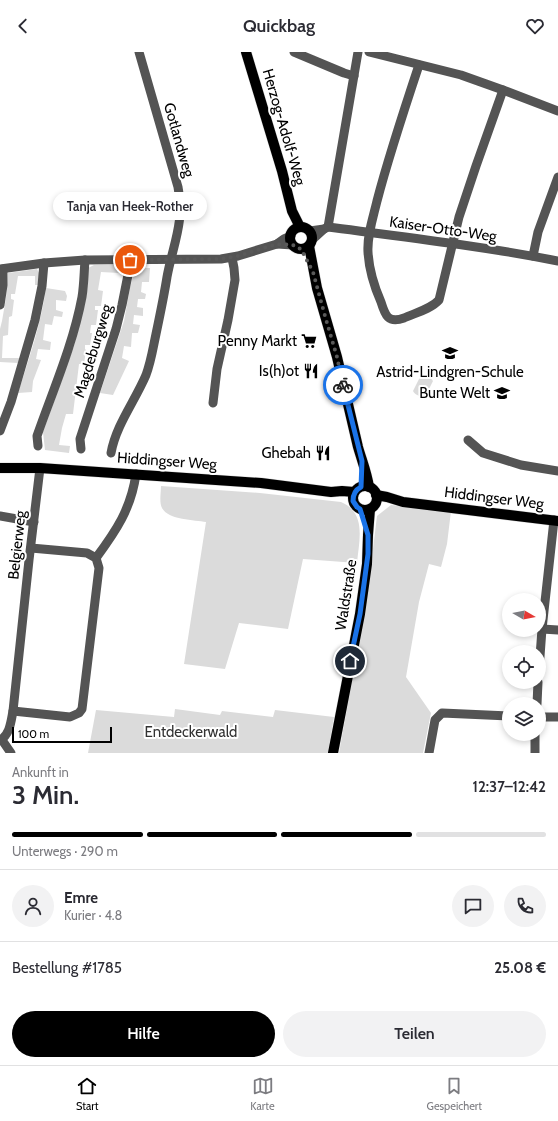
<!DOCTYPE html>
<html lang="de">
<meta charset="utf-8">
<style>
:root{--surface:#fff;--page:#f2f2f3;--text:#2b2b33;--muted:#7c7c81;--line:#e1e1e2;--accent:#000}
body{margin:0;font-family:Cabin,sans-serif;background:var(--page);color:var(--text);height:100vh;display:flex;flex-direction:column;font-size:15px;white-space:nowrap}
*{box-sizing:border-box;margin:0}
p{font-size:13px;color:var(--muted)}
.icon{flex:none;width:22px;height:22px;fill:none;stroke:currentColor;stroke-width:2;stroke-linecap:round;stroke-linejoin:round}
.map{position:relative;height:701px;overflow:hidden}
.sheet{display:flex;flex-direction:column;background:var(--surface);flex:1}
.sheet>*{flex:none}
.needle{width:26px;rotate:99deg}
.tools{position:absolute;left:502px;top:541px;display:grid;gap:8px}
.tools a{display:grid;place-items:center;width:44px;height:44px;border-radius:50%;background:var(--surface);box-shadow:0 2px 6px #0003;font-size:20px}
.scale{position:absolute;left:12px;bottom:10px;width:100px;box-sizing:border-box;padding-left:4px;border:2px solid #000;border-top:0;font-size:11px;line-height:14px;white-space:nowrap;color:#000;-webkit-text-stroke:3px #fff;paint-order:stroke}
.pin{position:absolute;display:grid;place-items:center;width:34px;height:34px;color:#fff;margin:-17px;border:2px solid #fff;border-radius:50%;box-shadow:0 1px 4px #0007}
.courier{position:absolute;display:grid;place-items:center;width:40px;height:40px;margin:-20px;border:3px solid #1a73e8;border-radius:50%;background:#fff;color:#222;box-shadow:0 1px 5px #0007}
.bubble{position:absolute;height:28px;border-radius:14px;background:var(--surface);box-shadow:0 2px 6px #0003;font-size:13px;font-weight:600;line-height:28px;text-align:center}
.overview em{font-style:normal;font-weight:600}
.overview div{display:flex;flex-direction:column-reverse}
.overview{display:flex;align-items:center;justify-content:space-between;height:68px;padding:0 12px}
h1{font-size:26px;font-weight:600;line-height:30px}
.bar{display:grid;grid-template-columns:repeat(4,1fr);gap:6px 4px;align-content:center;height:48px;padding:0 12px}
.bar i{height:5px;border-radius:3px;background:var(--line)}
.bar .on{background:var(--accent)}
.bar p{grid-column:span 4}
.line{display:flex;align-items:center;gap:10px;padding:0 12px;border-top:1px solid var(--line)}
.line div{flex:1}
.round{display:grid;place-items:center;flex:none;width:42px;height:42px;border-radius:21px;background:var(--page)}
.primary-button{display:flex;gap:8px;margin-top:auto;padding:8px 12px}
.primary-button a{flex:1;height:46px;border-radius:24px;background:var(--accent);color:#fff;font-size:16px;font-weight:600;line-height:46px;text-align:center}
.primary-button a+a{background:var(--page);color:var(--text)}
header{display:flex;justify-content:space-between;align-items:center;height:52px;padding:0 12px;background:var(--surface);font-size:18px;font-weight:600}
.dock{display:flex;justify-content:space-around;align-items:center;height:56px;border-top:1px solid var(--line);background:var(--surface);font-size:11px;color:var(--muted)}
.dock a{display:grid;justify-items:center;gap:2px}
.dock .on{color:var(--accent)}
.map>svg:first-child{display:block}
</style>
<header><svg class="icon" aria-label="back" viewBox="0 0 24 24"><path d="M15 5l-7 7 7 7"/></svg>Quickbag<svg class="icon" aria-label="heart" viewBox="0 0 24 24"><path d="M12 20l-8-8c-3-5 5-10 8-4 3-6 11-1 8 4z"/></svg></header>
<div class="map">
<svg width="558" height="701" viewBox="0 0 558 701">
<rect width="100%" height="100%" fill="#fff"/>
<g fill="#dbdbdb">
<polygon points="94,213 120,213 119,221 101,220 98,238 103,239 101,254 95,254 95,258 98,258 96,273 91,273 90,281 92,281 90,293 85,293 85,297 86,298 84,312 79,312 73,362 66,362 62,376 59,393 70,394 69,401 45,398 43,380 74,294 84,255 88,233 88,216"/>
<polygon points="135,216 150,216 149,230 142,230 141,240 146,242 145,247 138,247 137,255 143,256 143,264 134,263 133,272 140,273 138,281 132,281 131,295 124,294 122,306 129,309 113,343 100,341 124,269 130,236"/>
<polygon points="37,217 40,223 39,233 35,233 35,224 18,224 15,242 11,242 11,247 14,248 12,264 9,265 8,283 3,284 2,306 20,306 18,311 0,310 0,277 2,269 6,246 8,221"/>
<path d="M46,236L65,239L67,244L66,249L56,248V258L63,260L62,265L54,264L52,273L45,272L43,288L51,290L50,298L38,297L36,307L41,308L33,329L32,340L18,341C29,306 41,272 46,236Z"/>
<path d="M421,323C425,323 430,325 433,329L425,345C421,345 415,343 413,339Z"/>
<path d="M161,434L260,441L341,450C367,461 359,489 357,511L303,507L288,577L239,571L225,617L184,612L206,470C195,468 168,468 162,456C159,450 161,441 161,434Z"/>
<polygon points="391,453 451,459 447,492 441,515 429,512 419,550 406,625 431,661 423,701 339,701 367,545 377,464"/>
<polygon points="175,657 220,663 222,659 273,665 275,658 334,665 328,701 88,701 96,658 174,665"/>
</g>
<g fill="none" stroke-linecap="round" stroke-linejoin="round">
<defs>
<g id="major">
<polyline points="246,0 282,119 292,159 300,175"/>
<circle cx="301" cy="186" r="11"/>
<path d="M309,194L317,236L337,305L358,395C362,409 367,421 369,435"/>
<polyline points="0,416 40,416 261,431 331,440 342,439 354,440"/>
<circle cx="365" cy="446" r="12"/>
<polyline points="376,443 387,445 403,450 558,469"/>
<polyline points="333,701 360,562 367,512 368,483 370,457"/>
</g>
</defs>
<use href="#major" stroke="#dbdbdb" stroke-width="11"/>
<g stroke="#545454" stroke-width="9">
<polyline points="294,0 344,21 354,24"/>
<polyline points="369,0 461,23 503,38 558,59"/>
<path d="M419,13C404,58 389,103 377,149C373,166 367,183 368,200C369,218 374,234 381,250C385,263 388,272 404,266C415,261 431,257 439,248L459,165L476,114L503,38"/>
<polyline points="328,175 358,0"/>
<path d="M310,179L324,177L328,175C405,185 482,194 558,209"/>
<polyline points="312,188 324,177"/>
<polyline points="277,192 293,193"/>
<polyline points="533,204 538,180 558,125"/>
<polyline points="0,217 44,211 85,208 221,207 238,204 277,192 284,187 291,184"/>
<polyline points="0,253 3,233 3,217"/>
<polyline points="213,351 217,317 228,268 235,228 234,216 232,206"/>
<polyline points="0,379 11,350 35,268 42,234 44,211"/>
<polyline points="468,388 483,401 521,413 558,419"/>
<path d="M38,394L37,384C53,338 73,293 82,245C84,233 84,221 85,208"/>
<polyline points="81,397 80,387 116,277 122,253 131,208"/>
<path d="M111,401C116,373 135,349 146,323C151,310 153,296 156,282C160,263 164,244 167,225C173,192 185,170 178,135L139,0"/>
<polyline points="0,464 34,470"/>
<path d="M96,506C116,479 131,457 136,422"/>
<polyline points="542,577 558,578"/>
<polyline points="539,618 542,577 554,468"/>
<polyline points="537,652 538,630"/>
<polyline points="13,659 70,665 79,661 82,657 99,516 96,506 87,501 31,496"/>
<polyline points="539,665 558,665"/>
<path d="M0,688C10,683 11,669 13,659L29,508L40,416"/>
<polyline points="2,688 11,701"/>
<polyline points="429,701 435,668 442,661 509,664"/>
<polyline points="535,701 535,682"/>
</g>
<use href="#major" stroke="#000" stroke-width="10"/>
</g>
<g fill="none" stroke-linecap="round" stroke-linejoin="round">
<polyline stroke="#595959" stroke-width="4" stroke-dasharray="0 7.2" points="130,208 221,207 238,204 277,192 293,193 295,195 301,197 313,220 325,264 337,305 343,333"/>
<path stroke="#1a73e8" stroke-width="5" d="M343,333L362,409L361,435C355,438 353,442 353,449L357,455L360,457L368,483V502L360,562L350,609"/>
</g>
<defs>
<symbol id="supermarket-bare" viewBox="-9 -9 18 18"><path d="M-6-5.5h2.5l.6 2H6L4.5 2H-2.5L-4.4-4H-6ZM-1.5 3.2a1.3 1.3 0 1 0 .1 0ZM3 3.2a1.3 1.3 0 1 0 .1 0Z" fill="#000" stroke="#fff" stroke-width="2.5" paint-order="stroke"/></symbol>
<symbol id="school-bare" viewBox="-9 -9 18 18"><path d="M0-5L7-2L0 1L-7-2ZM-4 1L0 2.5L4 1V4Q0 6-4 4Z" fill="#000" stroke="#fff" stroke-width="2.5" paint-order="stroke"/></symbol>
<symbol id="restaurant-bare" viewBox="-9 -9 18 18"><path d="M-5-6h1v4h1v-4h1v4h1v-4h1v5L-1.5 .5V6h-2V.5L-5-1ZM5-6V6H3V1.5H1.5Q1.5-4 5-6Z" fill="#000" stroke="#fff" stroke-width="2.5" paint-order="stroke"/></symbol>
</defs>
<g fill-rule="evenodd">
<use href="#supermarket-bare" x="298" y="278" width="22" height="22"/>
<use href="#school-bare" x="439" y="290" width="22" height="22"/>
<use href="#restaurant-bare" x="300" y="308" width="22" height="22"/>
<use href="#school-bare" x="491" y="330" width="22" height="22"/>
<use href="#restaurant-bare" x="312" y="390" width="22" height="22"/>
</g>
<g text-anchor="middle" stroke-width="4" stroke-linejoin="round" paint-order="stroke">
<g font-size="15" fill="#000" stroke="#fff">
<text transform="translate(284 75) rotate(74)" y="5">Herzog-Adolf-Weg</text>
<text transform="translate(179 88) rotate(74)" y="5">Gotlandweg</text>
<text transform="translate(443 177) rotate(8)" y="5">Kaiser-Otto-Weg</text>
<text transform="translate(93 299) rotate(-73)" y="5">Magdeburgweg</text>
<text transform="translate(167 409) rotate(4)" y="5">Hiddingser Weg</text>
<text transform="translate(494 446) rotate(7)" y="5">Hiddingser Weg</text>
<text transform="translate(17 493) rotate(-84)" y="5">Belgierweg</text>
<text transform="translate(346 543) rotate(-81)" y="5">Waldstraße</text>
</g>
<g font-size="15" fill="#000" stroke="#fff" text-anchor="end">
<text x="297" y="294">Penny Markt</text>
<text x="299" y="324">Is(h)ot</text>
<text x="450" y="325" text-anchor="middle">Astrid-Lindgren-Schule</text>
<text x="490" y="346">Bunte Welt</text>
<text x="311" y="406">Ghebah</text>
</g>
<g font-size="15" fill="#323232" stroke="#fff">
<text x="191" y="685">Entdeckerwald</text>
</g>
</g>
</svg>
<div class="tools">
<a><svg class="needle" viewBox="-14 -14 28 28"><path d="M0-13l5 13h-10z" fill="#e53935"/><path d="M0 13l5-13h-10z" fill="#7c7c81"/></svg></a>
<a><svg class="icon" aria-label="locate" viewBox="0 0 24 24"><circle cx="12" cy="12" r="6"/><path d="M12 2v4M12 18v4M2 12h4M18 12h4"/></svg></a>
<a><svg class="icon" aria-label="layers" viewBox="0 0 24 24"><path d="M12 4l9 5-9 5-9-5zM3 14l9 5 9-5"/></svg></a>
</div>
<div class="scale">100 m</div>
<div class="pin" style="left:130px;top:208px;background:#ea580c"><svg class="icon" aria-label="bag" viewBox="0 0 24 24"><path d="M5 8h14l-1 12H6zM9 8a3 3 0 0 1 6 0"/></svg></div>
<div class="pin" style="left:350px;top:609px;background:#1f2937"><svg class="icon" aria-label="home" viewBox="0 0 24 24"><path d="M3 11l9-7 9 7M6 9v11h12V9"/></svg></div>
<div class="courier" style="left:343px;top:333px"><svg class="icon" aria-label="bike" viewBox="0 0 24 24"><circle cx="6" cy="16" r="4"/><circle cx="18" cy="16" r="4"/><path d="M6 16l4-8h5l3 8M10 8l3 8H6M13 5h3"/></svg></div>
<div class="bubble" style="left:53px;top:140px;width:154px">Tanja van Heek-Rother</div>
</div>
<section class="sheet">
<div class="overview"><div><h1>3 Min.</h1><p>Ankunft in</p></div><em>12:37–12:42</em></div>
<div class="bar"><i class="on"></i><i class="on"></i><i class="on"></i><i></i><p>Unterwegs · 290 m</p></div>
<div class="line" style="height:72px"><a class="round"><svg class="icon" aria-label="person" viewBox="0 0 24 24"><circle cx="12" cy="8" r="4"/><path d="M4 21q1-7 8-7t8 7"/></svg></a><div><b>Emre</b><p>Kurier · 4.8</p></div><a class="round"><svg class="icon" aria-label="chat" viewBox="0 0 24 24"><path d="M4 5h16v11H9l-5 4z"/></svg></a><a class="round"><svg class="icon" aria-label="phone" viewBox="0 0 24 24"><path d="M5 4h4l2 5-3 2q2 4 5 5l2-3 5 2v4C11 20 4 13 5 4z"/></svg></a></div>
<div class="line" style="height:52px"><div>Bestellung #1785</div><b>25.08 €</b></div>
<div class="primary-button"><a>Hilfe</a><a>Teilen</a></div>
</section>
<nav class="dock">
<a class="on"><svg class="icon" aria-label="home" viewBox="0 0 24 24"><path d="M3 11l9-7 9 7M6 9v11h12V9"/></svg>Start</a>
<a><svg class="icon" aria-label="map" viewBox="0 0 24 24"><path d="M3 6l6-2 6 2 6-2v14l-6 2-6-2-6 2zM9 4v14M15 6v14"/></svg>Karte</a>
<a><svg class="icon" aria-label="saved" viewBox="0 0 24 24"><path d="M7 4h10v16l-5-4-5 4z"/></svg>Gespeichert</a>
</nav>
